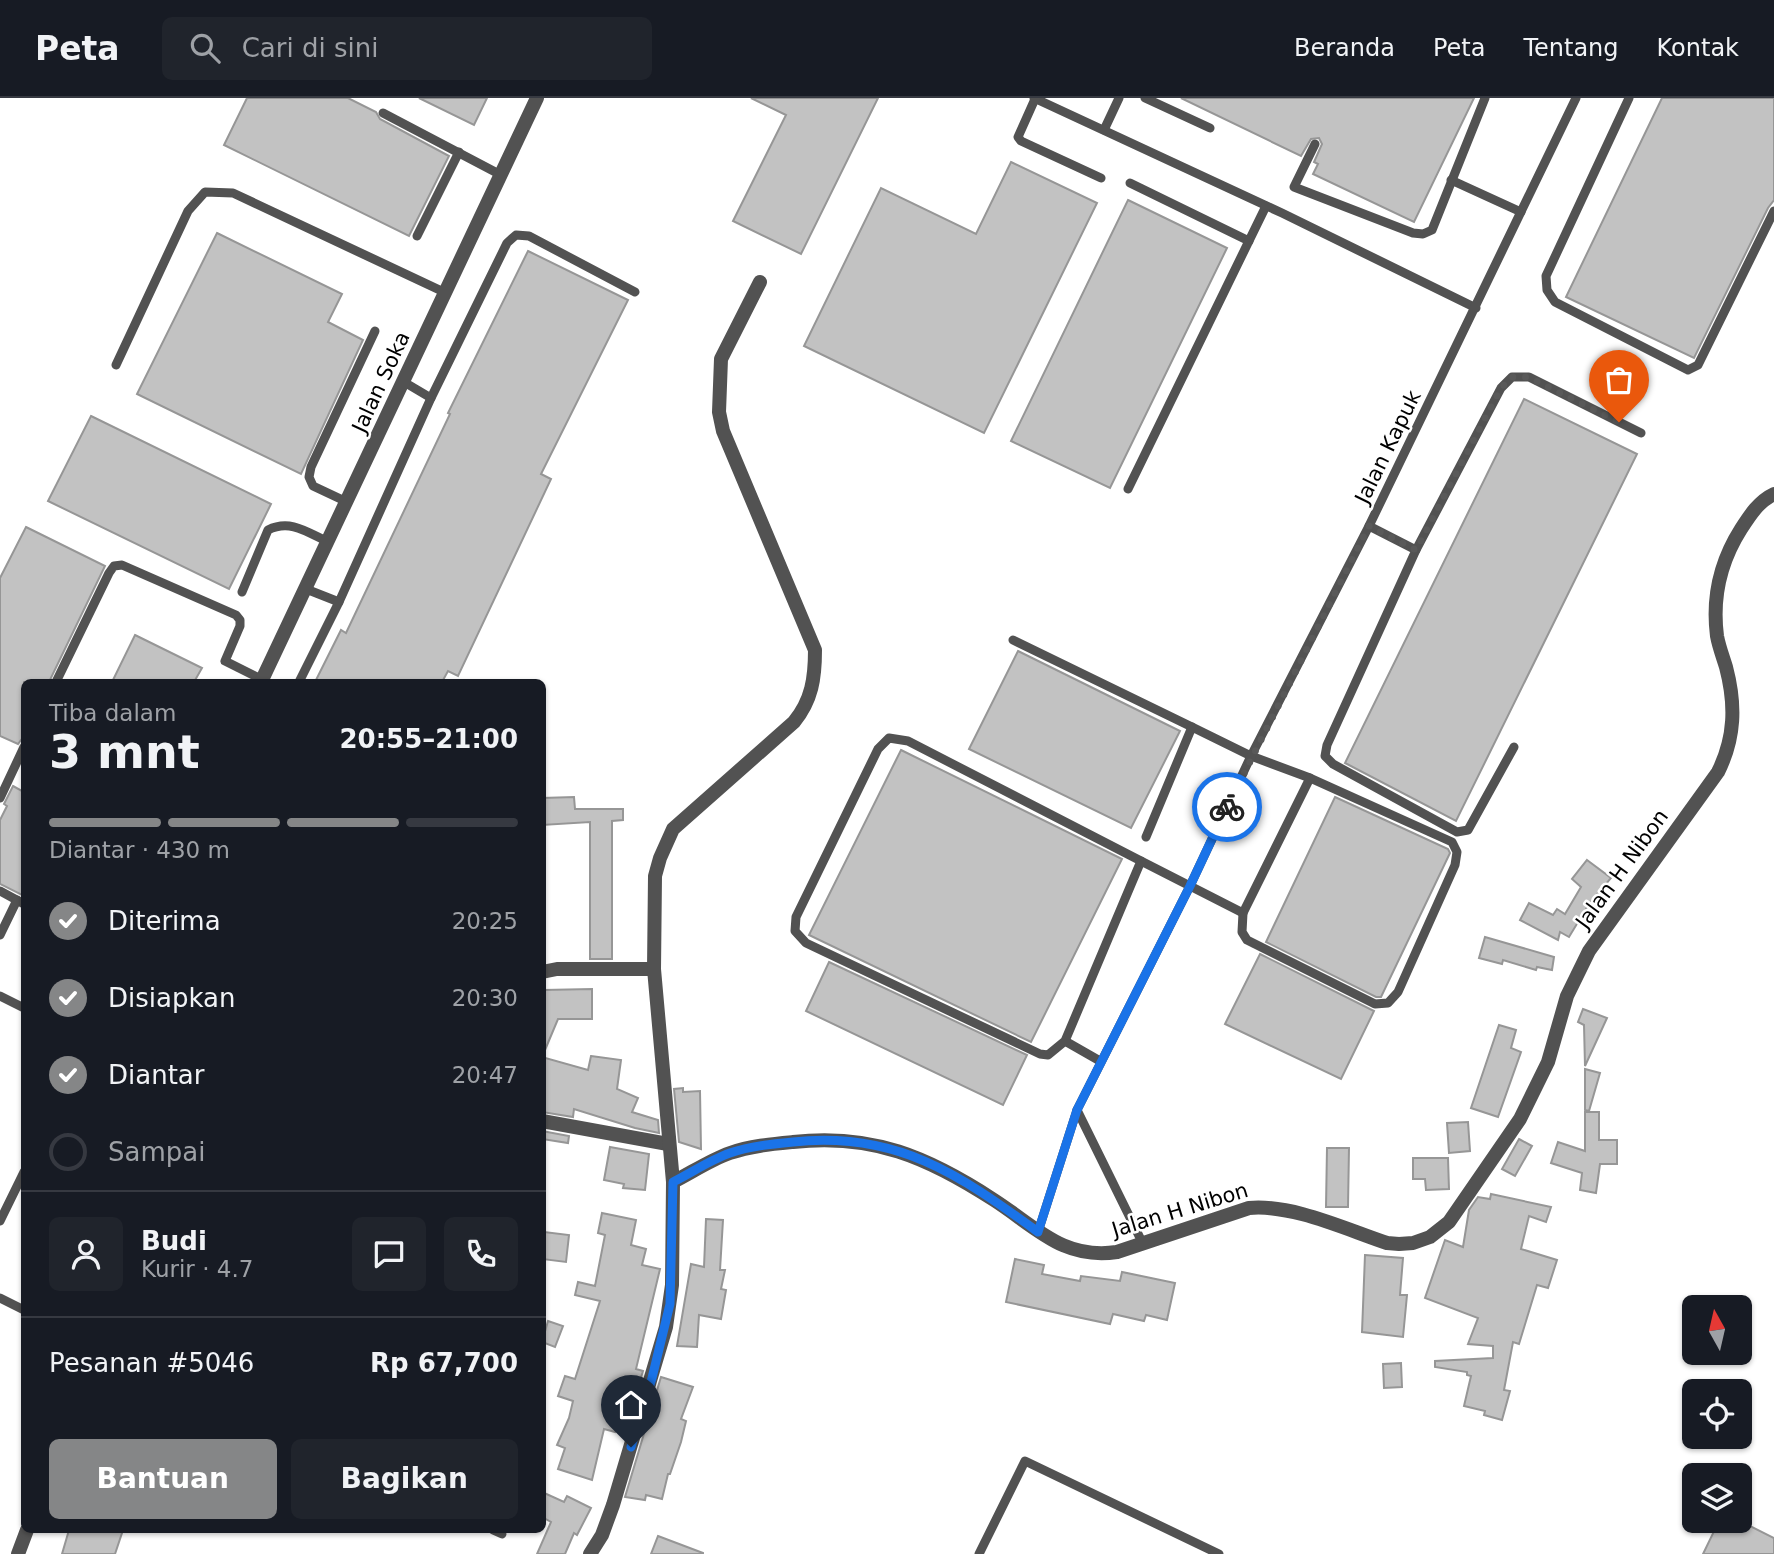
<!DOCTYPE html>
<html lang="id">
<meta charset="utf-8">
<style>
:root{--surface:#171b24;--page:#20242c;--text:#f1f3f6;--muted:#9ea1a6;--line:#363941;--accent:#858687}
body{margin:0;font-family:"DejaVu Sans",sans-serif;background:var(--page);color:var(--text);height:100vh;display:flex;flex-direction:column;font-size:26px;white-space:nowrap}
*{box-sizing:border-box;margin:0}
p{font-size:23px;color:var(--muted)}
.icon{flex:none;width:38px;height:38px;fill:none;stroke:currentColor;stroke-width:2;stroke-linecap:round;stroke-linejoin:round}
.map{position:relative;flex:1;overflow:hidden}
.sheet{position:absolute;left:21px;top:581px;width:525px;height:854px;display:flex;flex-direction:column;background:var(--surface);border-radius:10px;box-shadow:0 2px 5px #0004}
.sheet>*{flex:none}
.needle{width:46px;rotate:352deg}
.controls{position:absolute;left:1682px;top:1197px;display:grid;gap:14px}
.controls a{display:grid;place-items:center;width:70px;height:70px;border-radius:10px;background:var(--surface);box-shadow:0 2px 5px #0004;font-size:35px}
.pin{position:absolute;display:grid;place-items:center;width:60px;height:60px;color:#fff;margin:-72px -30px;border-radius:50% 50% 50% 0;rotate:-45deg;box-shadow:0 0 7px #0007}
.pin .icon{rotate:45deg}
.courier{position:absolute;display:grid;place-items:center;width:70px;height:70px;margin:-35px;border:5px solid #1a73e8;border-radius:50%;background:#fff;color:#222;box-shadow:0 2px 9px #0007}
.headline em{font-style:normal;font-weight:700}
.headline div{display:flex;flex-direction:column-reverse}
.headline{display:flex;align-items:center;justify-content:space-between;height:119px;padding:0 28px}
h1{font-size:46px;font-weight:700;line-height:52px}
.bar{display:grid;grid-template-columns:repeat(4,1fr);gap:10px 7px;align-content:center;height:84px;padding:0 28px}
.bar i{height:9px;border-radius:5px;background:var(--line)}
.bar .selected{background:var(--accent)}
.bar p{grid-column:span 4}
.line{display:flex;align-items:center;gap:18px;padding:0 28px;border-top:2px solid var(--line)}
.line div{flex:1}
.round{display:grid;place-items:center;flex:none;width:74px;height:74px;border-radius:10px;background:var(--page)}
ol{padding:0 28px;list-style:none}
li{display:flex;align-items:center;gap:21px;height:77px}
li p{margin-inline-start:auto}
li .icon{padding:7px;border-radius:50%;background:var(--accent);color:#fff;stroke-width:4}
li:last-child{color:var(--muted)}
li i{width:38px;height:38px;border:4px solid var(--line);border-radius:50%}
.primary-button{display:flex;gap:14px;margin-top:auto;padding:14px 28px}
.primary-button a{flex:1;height:80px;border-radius:10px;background:var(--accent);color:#fff;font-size:28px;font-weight:700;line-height:80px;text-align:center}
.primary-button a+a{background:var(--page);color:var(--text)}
header{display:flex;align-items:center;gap:42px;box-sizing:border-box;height:98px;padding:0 35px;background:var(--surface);border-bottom:2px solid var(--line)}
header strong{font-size:33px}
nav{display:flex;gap:38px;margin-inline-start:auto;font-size:24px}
.search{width:490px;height:63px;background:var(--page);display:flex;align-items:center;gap:18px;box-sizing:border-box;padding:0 24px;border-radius:10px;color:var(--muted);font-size:26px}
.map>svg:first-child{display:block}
</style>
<header>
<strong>Peta</strong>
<div class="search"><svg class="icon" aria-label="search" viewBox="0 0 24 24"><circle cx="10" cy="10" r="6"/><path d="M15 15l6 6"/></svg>Cari di sini</div>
<nav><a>Beranda</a><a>Peta</a><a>Tentang</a><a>Kontak</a></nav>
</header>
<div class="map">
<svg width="1774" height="1456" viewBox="0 0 1774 1456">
<rect width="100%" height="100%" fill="#fff"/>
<g fill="#c2c2c2" stroke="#969696" stroke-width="2">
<polygon points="247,0 348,0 376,14 380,21 449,58 409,138 224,47"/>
<polygon points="419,0 487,0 474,27"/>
<polygon points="751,0 878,0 801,156 733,123 786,17"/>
<polygon points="1181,0 1474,0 1414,124 1313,76 1318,66 1314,64 1322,46 1319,40 1311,41 1301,58"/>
<polygon points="1662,0 1774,0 1774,102 1768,110 1694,260 1566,199"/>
<polygon points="1011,64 1097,105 984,335 804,248 881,90 976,136"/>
<polygon points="1128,102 1227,150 1110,390 1011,343"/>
<polygon points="217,135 342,196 328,224 363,242 301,376 137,296"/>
<polygon points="528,153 628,202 541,376 551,381 458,578 448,573 442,584 315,584 341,532 346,535 450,316 448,315"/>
<polygon points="1524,301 1637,356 1456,723 1345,665"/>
<polygon points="91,318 271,406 229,491 48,403"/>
<polygon points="26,429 105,468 49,584 24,584 24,638 18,646 0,638 0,480"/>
<polygon points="135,537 202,570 194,584 112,584"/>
<polygon points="1018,553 1180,633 1131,730 969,651"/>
<polygon points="901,652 1122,761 1031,944 809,837"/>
<polygon points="13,688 24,694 24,798 0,786 0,722 7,708 4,706"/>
<polygon points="574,699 575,711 623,711 623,722 612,723 612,861 590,861 590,724 542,727 542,700"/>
<polygon points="1335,699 1448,751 1450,755 1381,899 1376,899 1266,844"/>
<polygon points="1587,762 1611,780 1589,806 1569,839 1560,834 1558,842 1520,822 1529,805 1553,817 1557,811 1565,816 1581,789 1572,781"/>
<polygon points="1485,839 1554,859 1552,872 1537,869 1536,872 1503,862 1502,866 1479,860"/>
<polygon points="1260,856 1374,913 1341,981 1225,926"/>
<polygon points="829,864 1027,957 1003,1007 806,913"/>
<polygon points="592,891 592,921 558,921 545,952 544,892"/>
<polygon points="1583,911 1607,920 1585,968 1584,927 1578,924"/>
<polygon points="1499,927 1516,932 1511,950 1521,954 1498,1019 1471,1010"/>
<polygon points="591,958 621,962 617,991 638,1000 632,1014 658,1022 659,1035 635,1030 574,1011 573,1019 542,1014 542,959 588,972"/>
<polygon points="1585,971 1600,975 1589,1013 1585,1012"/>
<polygon points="683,990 683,994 700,993 701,1051 679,1044 674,991"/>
<polygon points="1585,1014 1599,1014 1599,1042 1617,1042 1617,1066 1600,1066 1596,1095 1580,1092 1582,1075 1551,1065 1558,1044 1585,1053"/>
<polygon points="1468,1024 1470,1053 1449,1055 1447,1025"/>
<polygon points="542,1033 569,1038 568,1045 542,1041"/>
<polygon points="1519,1041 1532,1048 1515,1078 1502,1071"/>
<polygon points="610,1049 649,1056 645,1092 623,1090 624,1086 604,1082"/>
<polygon points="1327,1050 1349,1050 1348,1109 1326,1109"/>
<polygon points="1413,1060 1448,1060 1449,1091 1426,1092 1425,1081 1413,1081"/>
<polygon points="1491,1096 1551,1109 1546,1124 1529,1118 1521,1151 1557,1162 1548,1190 1537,1187 1519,1246 1513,1244 1504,1292 1510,1293 1502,1322 1484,1317 1485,1313 1464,1308 1471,1278 1467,1277 1467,1274 1435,1269 1435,1263 1493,1260 1493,1248 1468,1246 1478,1220 1425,1200 1445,1142 1463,1149 1469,1112 1478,1099 1490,1101"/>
<polygon points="602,1115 636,1122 631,1147 646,1151 642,1167 660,1171 636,1271 643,1273 639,1286 630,1284 615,1334 604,1331 592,1382 558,1371 565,1350 557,1347 569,1320 573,1303 558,1298 565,1278 575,1281 600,1203 575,1197 578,1184 595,1188 605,1137 598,1135"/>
<polygon points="706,1121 723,1122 720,1172 725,1172 721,1191 726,1192 721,1221 699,1217 697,1249 677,1248 691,1166 704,1169"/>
<polygon points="544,1134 569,1137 566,1164 542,1161"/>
<polygon points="1365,1157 1403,1160 1400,1197 1407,1197 1403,1239 1362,1234"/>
<polygon points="1015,1161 1044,1167 1042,1176 1080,1183 1081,1178 1120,1183 1122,1174 1175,1185 1167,1222 1146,1217 1144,1223 1113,1216 1110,1226 1006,1204"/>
<polygon points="548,1223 563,1228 555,1249 542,1244"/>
<polygon points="1401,1265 1402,1289 1384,1290 1383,1266"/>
<polygon points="661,1279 693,1289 681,1321 686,1323 681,1344 670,1376 668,1376 662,1401 646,1397 645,1402 625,1399"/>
<polygon points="542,1394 564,1404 567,1398 591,1410 577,1437 574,1435 565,1456 537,1456 551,1424 542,1419"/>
<polygon points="1719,1423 1740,1423 1774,1440 1774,1456 1703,1456"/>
<polygon points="69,1432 123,1432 115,1456 62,1456"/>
<polygon points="658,1438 703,1455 703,1456 651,1456"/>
</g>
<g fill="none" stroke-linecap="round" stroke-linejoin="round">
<g stroke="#525252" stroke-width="9">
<polyline points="1034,0 1282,115 1476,210"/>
<polyline points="1145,0 1210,30"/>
<polyline points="1629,0 1546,178 1547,192 1555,204 1688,272 1698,267 1774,113"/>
<polyline points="1035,1 1018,39 1021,43 1101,80"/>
<polyline points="383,15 501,77"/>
<polyline points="1104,32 1119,0"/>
<polyline points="1315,46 1294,89 1413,135 1423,136 1432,132 1485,0"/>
<polyline points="1451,82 1521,114"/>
<polyline points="1130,85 1249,143"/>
<polyline points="417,138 459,54"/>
<polyline points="116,267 188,113 205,94 233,95 446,195"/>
<polyline points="404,284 431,300"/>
<polyline points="1128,391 1266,108"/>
<polyline points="347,404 313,388 309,379 311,369 375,233"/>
<polyline points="1369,428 1416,452 1327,647 1325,658 1333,666 1457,734 1468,732 1514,649"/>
<polyline points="1416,452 1501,290 1512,279 1529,279 1641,335"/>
<path d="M242,494L268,432C290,421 307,434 328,444"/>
<polyline points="339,504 431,300 507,145 516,137 529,138 635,194"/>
<polyline points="1013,542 1192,629"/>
<polyline points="56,584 109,475 114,468 122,467 236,517 240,522 240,528 225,563 263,582"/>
<polyline points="299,584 339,504 306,491"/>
<polyline points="0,700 24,649"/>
<polyline points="1146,739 1192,629 1251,658 1310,680 1452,744 1457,754 1455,767 1398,894 1388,905 1375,906 1247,842 1242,834 1243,815"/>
<polyline points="1141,763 1243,815 1310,680"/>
<polyline points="0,793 24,806"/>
<polyline points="0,837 17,802"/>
<polyline points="0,898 24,910"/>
<polyline points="1065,943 1048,957 1040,956 806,845 795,833 796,819 878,651 889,640 908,643 1141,763 1065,943 1100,963"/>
<polyline points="0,1123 24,1074"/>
<polyline points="1038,1134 1077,1012"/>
<polyline points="1143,1146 1077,1012 1190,788 1251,658 1369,428 1576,0"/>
<polyline points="0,1200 24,1212"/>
<polyline points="493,1432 502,1436"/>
<polyline points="979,1456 1025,1363 1219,1456"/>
</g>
<g stroke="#525252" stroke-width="14">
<polyline points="261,584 537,0"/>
<polyline points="542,874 557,871 654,871"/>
<polyline points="542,1023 668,1046"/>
<path d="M673,1084L654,871L655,778L660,760L673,731L794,624C812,602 815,580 815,552L723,333L719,314L721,261L760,184"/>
<polyline points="18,1456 27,1432"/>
<path d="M590,1456L602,1437L613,1407L666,1229L672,1187L673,1084C691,1075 710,1062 730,1055C750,1048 772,1046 793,1044C872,1035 928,1059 994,1102C1036,1129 1063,1162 1117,1154L1249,1110C1292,1106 1345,1131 1387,1145L1399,1146L1413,1145L1430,1139L1449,1124L1520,1021L1548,964L1567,898L1589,853L1718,674C1735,640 1736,607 1726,569C1723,559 1719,549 1717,538C1712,499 1720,464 1741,431C1750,417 1759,403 1774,396"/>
</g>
</g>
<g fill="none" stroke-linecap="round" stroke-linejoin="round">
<polyline stroke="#595959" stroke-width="7" stroke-dasharray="0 12.6" points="1227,709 1369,428 1416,452 1501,290 1512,279 1528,279 1619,324"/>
<path stroke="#1a73e8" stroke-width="9" d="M631,1349L652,1280L670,1206L673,1084C691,1075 710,1062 730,1055C751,1048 772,1046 793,1044C896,1033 959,1076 1038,1134L1077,1012L1190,788L1227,709"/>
</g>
<g text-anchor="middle" stroke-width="5" stroke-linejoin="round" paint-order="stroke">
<g font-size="21" fill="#000" stroke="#fff">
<text transform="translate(381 284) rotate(-65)" y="7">Jalan Soka</text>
<text transform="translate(1388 349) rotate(-64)" y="7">Jalan Kapuk</text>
<text transform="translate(1622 771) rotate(-54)" y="7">Jalan H Nibon</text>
<text transform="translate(1180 1112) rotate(-17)" y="7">Jalan H Nibon</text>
</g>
</g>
</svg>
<div class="controls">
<a><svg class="needle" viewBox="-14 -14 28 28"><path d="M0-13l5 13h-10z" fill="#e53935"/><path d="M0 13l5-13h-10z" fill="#9ea1a6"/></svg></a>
<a><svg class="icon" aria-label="locate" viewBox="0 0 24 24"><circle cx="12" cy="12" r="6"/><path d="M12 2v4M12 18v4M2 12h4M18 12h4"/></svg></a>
<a><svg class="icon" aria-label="layers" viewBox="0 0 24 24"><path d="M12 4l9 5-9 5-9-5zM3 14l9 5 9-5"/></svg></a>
</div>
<div class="pin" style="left:1619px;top:324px;background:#ea580c"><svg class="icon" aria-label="bag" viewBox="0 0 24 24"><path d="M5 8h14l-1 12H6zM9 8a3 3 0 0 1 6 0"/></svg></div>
<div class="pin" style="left:631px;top:1349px;background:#1f2937"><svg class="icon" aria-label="home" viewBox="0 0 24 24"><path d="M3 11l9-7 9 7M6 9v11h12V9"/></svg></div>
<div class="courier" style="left:1227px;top:709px"><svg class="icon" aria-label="bike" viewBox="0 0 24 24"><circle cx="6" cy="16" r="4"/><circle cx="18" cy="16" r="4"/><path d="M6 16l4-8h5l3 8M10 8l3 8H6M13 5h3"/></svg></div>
<section class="sheet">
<div class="headline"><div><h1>3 mnt</h1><p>Tiba dalam</p></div><em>20:55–21:00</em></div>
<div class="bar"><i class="selected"></i><i class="selected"></i><i class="selected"></i><i></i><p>Diantar · 430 m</p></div>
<ol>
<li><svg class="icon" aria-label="check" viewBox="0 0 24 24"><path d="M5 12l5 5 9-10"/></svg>Diterima<p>20:25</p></li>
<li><svg class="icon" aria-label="check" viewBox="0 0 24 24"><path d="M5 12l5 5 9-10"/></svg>Disiapkan<p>20:30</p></li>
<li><svg class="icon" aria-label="check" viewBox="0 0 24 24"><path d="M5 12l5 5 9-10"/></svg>Diantar<p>20:47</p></li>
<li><i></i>Sampai</li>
</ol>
<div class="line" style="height:126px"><a class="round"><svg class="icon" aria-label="person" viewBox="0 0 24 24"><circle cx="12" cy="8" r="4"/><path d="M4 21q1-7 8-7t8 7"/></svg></a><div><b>Budi</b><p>Kurir · 4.7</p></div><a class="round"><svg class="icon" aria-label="chat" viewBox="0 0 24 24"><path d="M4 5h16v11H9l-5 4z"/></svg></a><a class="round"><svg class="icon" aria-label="phone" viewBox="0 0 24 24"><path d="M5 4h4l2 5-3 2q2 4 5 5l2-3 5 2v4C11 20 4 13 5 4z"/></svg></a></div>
<div class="line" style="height:91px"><div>Pesanan #5046</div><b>Rp 67,700</b></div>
<div class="primary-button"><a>Bantuan</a><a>Bagikan</a></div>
</section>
</div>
